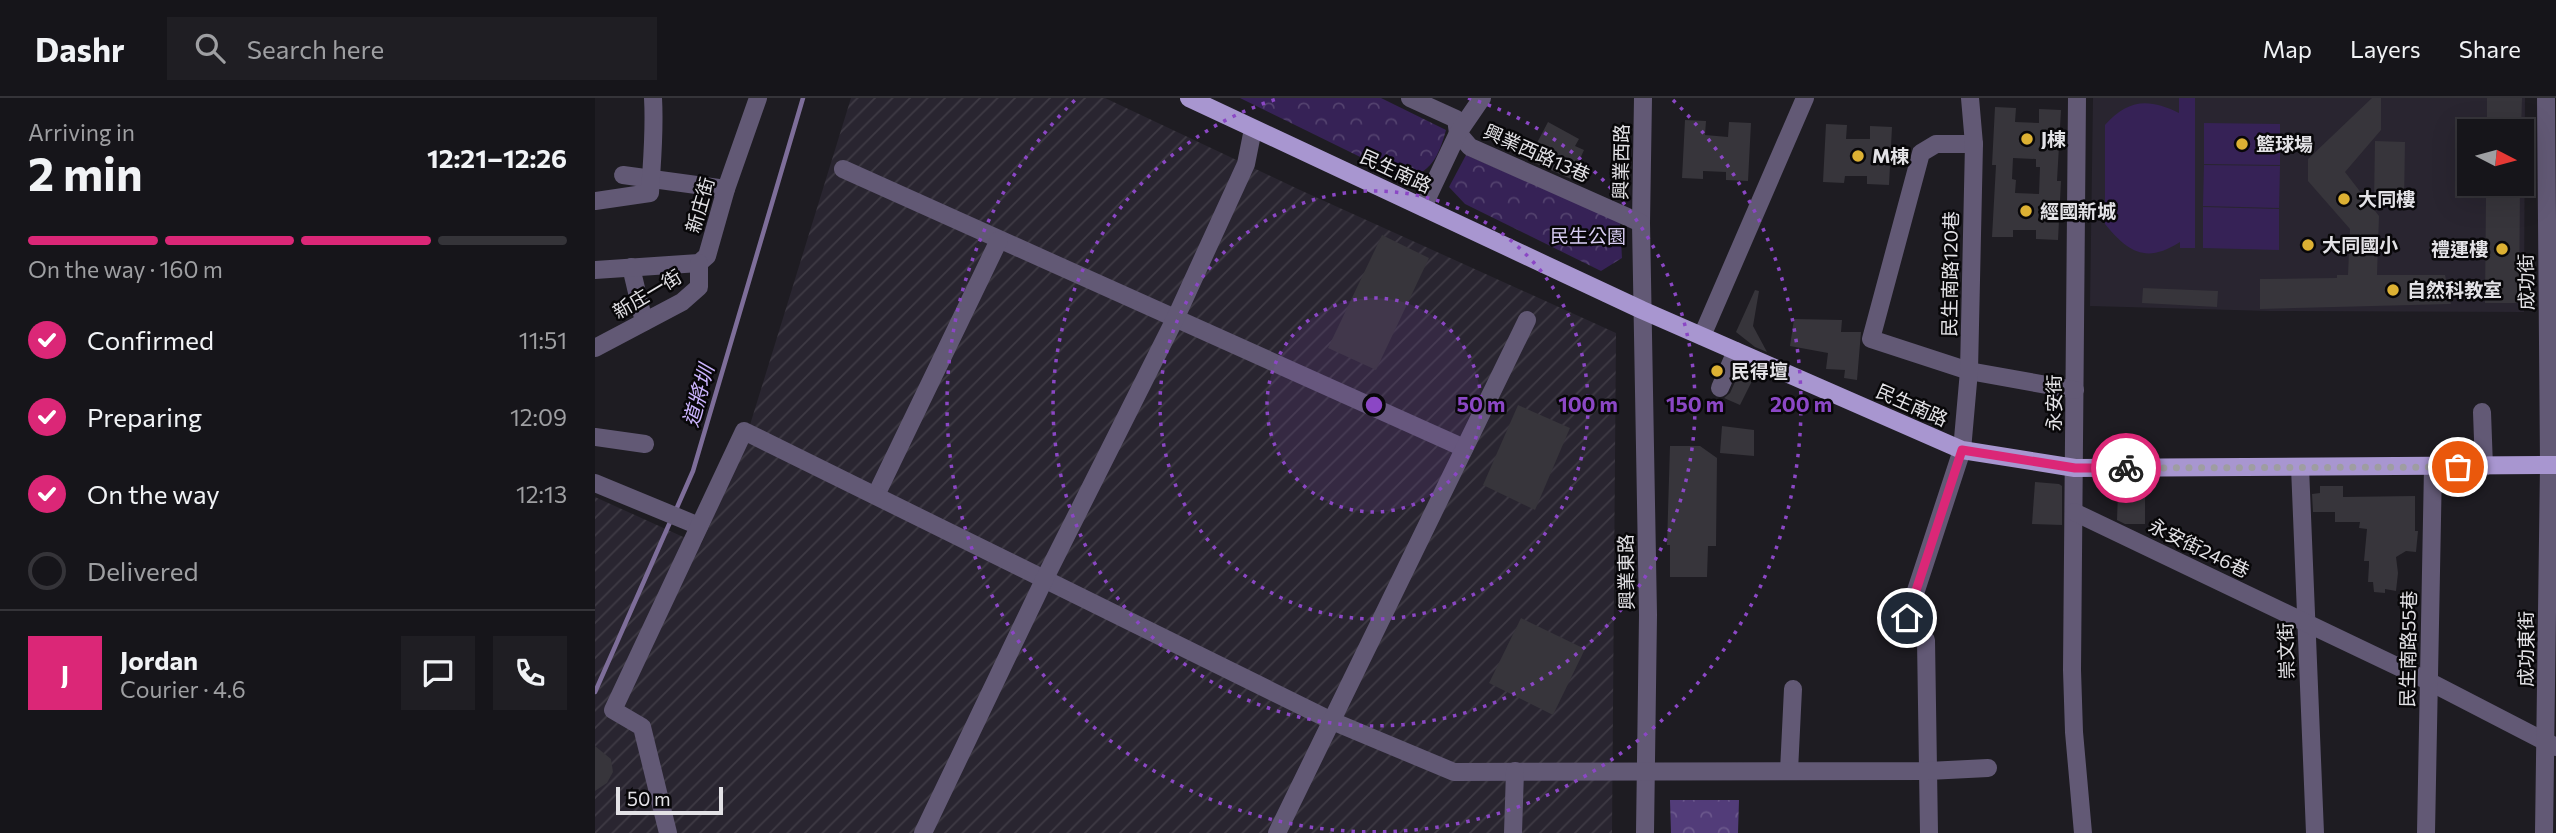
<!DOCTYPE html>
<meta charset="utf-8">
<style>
:root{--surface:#16151a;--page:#1f1e23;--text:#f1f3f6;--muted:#9e9fa2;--line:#353439;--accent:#db2777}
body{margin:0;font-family:Commissioner,"Noto Sans TC",sans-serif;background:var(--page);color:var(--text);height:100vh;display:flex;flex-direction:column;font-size:26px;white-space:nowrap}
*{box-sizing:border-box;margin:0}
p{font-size:23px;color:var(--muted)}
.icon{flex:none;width:38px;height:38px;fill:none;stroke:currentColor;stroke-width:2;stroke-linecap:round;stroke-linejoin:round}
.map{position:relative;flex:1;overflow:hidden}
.side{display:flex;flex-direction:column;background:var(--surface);width:595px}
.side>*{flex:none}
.needle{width:46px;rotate:96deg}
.tools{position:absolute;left:1862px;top:21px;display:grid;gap:14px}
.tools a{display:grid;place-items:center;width:77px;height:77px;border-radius:0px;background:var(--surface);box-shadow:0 7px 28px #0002,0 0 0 2px var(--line);font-size:35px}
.scale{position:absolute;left:21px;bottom:18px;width:107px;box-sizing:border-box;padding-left:7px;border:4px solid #e3e2e6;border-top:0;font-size:19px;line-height:24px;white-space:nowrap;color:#e3e2e6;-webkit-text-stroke:5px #080709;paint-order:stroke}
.pin{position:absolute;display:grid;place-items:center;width:60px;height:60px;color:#fff;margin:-30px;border:4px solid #fff;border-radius:50%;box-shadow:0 2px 7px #0007}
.courier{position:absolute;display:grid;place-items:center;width:70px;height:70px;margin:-35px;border:5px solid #db2777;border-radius:50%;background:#fff;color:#222;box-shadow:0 2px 9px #0007}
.overview em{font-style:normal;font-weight:700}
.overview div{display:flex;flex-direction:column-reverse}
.overview{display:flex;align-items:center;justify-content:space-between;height:119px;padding:0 28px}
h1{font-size:46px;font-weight:700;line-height:52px}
.bar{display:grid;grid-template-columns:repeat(4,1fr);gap:10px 7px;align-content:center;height:84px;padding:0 28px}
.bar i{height:9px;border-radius:5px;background:var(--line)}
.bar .on{background:var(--accent)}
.bar p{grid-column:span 4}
.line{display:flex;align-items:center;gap:18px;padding:0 28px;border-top:2px solid var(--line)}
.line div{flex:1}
.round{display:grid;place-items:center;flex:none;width:74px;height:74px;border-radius:0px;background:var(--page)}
ol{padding:0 28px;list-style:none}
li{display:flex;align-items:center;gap:21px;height:77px}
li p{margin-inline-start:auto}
li .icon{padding:7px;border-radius:50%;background:var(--accent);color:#fff;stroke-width:4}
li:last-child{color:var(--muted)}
li i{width:38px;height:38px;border:4px solid var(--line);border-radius:50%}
header{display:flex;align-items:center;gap:42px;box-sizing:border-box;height:98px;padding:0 35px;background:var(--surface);border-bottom:2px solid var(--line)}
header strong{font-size:33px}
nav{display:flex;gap:38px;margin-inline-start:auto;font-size:24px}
.search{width:490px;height:63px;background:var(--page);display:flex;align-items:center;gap:18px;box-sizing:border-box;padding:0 24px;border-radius:0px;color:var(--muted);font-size:26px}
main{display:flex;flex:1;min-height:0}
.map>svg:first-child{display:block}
</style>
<header>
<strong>Dashr</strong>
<div class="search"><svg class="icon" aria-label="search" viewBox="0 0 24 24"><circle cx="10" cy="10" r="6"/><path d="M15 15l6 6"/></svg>Search here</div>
<nav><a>Map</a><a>Layers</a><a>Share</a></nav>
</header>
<main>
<section class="side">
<div class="overview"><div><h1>2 min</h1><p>Arriving in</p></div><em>12:21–12:26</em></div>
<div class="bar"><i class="on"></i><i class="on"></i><i class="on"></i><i></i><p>On the way · 160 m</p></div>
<ol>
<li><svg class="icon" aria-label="check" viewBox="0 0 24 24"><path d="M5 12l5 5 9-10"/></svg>Confirmed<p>11:51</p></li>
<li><svg class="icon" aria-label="check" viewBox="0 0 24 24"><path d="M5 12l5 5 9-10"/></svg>Preparing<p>12:09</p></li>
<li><svg class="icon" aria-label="check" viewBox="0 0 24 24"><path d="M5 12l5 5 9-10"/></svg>On the way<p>12:13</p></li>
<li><i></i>Delivered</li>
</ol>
<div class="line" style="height:126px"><b class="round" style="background:var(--accent);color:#fff">J</b><div><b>Jordan</b><p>Courier · 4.6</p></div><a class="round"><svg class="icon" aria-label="chat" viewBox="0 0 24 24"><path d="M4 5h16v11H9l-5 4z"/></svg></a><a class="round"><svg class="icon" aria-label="phone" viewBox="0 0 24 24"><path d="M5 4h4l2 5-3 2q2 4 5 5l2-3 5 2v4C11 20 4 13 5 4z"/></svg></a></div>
</section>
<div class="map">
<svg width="1961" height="735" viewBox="0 0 1961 735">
<defs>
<pattern id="industrial-furrows" width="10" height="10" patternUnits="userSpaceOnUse" patternTransform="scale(1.75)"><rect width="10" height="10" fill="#292530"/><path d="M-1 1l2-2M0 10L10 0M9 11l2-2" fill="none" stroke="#3e3a44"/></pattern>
<pattern id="forest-crowns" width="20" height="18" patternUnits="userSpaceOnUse" patternTransform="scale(1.75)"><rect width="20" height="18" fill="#523c79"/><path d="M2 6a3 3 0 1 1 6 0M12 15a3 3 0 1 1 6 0" fill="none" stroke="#6b588c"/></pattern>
<pattern id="park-crowns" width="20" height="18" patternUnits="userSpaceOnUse" patternTransform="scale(1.75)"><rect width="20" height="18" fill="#362256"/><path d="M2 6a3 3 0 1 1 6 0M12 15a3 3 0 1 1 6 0" fill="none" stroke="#53426e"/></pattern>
</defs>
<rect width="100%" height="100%" fill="#1e1c22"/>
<path fill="#292530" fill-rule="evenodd" d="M1498,0H1930L1929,214L1674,213L1495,208ZM1874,33H1927V86H1874Z"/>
<polygon fill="url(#industrial-furrows)" points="256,0 510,0 705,92 1021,235 1017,735 0,735 0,399 106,447 146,356"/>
<g fill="#362256">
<path d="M1584,0H1600V150H1585V144C1551,166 1533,154 1510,126V27C1533,1 1554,0 1584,15Z"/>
<polygon points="1609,25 1685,26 1685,67 1609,66"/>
<polygon points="1609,67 1685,68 1684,110 1608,108"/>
<polygon points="1608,109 1684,111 1684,152 1608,150"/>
</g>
<polygon fill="url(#forest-crowns)" points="1075,702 1144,702 1143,735 1076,735"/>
<g fill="url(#park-crowns)">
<path d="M645,0H786L851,32C844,58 834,81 804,78Z"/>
<polygon points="871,57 1025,124 1027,160 1006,173 870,106 854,89"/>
</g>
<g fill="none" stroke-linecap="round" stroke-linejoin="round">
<g stroke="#7e6e9a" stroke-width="4.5">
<polyline points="80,414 98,373 208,0"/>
<polyline points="0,594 76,422"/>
</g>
</g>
<g fill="#37353b" fill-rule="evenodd">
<polygon points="1777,0 1786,0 1786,32 1750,74 1784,118 1782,177 1850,177 1856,206 1665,211 1665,181 1742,180 1742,177 1753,177 1755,131 1713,83 1713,61"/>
<polygon points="1892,0 1927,0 1926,33 1892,33"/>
<path d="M1400,9L1421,10L1420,24L1444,25V11L1466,12L1462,83H1466L1463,142L1441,141V132H1418V139H1397L1401,67H1397ZM1418,60L1441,61V69H1445L1444,96L1420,95L1421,82L1417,81Z"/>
<polygon points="1090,22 1111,23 1110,37 1133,39 1134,24 1156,25 1153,83 1131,82 1131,74 1108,73 1108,81 1087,80"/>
<polygon points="953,24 984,41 980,48 989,52 976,81 933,62"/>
<polygon points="1231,26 1252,27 1251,41 1275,41 1275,28 1297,29 1294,87 1272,86 1272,78 1250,78 1249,85 1228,84"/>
<polygon points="1780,43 1810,44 1809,104 1779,103"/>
<polygon points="1880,86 1925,86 1924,205 1890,205 1891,98 1880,98"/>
<polygon points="787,137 834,160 781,272 733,250"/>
<polygon points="1548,190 1623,193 1622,209 1547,205"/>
<polygon points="1160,192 1164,193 1158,228 1172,254 1160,249 1141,234"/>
<polygon points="1199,221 1247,222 1246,234 1266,234 1262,282 1249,280 1250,272 1231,271 1233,255 1195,248"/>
<polygon points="1144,275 1158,281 1145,307 1129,300 1135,295"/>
<polygon points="923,307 975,330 940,412 888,387"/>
<polygon points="1127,328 1159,332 1159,358 1125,355"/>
<polygon points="1075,348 1105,348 1122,360 1121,448 1113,448 1112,479 1075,479 1075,447 1072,447"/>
<polygon points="1440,384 1464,386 1467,388 1467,427 1437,426"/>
<polygon points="1725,388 1748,388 1748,399 1820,398 1820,433 1823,433 1821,454 1811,453 1801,459 1803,475 1801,493 1790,491 1790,495 1779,494 1778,484 1773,484 1774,467 1774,463 1769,463 1772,431 1764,430 1765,424 1740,424 1740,414 1718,414 1717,396 1725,395"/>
<polygon points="1523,393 1550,394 1550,426 1530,426 1522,422"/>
<polygon points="926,520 990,551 958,617 894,585"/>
<polygon points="0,648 16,661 18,674 12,685 0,693"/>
</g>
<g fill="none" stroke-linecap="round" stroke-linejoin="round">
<g stroke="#625975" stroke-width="18">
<polyline points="815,0 861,21 863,35"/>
<polyline points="1048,0 1046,125 1053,517 1050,735"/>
<polyline points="1482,0 1477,572 1479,634 1488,735"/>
<polyline points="863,35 875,49 1046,125"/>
<polyline points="1379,46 1341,46 1326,55 1276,241 1374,273 1480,292"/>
<polyline points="248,71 869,350"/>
<polyline points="28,77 131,91"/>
<path d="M0,103L55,95C57,61 60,34 58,0"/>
<polyline points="828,109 863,35 887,0"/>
<polyline points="36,169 49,224"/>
<polyline points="0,172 104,165 112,158 131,91 163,0"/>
<polyline points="1107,238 1210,0"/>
<polyline points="0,250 87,204 104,189 104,165"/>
<polyline points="1125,290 1141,253"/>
<polyline points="1887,314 1889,369"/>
<polyline points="0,339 50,346"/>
<polyline points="1705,369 1720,735"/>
<polyline points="0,385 104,428"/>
<polyline points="281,397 404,142"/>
<polyline points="1479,414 1833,583 1961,649"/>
<polyline points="1312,520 1367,352 1374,273 1379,46 1375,0"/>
<polyline points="1331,542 1334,735"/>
<polyline points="1194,673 1198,591"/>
<polyline points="73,735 47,629 18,612 149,333 737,623 859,674 1333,673 1393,670"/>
<polyline points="328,735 450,480 581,219 651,66 658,31"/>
<polyline points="682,735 932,222"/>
<polyline points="918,735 920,673"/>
<polyline points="1831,735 1838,369"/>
<polyline points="1949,735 1954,367 1951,0"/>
</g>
<polyline stroke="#a896d0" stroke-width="18" points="594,0 1047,212 1367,352 1480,370 1961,367"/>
</g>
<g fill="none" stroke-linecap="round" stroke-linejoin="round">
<polyline stroke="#9e9da1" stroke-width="7" stroke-dasharray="0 12.6" points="1531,370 1863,369"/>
<polyline stroke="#db2777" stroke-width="9" points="1312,520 1367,352 1480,370 1531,370"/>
</g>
<circle cx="779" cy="307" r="107" fill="#8b47c5" fill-opacity=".12"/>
<g fill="none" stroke="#8b47c5" stroke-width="3.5" stroke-dasharray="3.5 7">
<circle cx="779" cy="307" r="107"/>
<circle cx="779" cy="307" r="214"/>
<path d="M873 0A321 321 0 1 1 685 0"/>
<path d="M1078 2A427 427 0 1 1 480 2"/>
</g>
<g fill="#ddb133" stroke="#080709" stroke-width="2.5">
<circle cx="1432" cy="41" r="7"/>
<circle cx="1647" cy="46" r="7"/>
<circle cx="1263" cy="58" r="7"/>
<circle cx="1749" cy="101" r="7"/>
<circle cx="1431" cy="113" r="7"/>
<circle cx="1713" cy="147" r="7"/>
<circle cx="1907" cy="151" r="7"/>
<circle cx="1798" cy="192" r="7"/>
<circle cx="1122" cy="273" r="7"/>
</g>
<g text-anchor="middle" stroke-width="5" stroke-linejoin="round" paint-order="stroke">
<g font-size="19" font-weight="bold" fill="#e3e2e6" stroke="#080709" text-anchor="start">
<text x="1446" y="48">J棟</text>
<text x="1661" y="53">籃球場</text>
<text x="1277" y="65">M棟</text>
<text x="1763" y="108">大同樓</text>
<text x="1445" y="120">經國新城</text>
<text x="1727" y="154">大同國小</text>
<text x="1893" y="158" text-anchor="end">禮運樓</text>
<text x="1812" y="199">自然科教室</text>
<text x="1136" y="280">民得壇</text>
</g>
<g font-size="19" fill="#e3e2e6" stroke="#080709">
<text transform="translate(942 55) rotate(24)" y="7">興業西路13巷</text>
<text transform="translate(1026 64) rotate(-89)" y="7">興業西路</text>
<text transform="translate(801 73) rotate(25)" y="7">民生南路</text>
<text transform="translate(105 107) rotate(-74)" y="7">新庄街</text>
<text transform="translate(1355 176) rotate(-89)" y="7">民生南路120巷</text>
<text transform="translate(1931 184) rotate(-91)" y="7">成功街</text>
<text transform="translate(52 196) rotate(-31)" y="7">新庄一街</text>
<text transform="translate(1459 305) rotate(-90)" y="7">永安街</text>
<text transform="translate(1317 307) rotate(24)" y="7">民生南路</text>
<text transform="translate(1604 450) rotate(26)" y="7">永安街246巷</text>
<text transform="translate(1031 474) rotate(-91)" y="7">興業東路</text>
<text transform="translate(1813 551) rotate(-89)" y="7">民生南路55巷</text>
<text transform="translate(1931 551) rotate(-90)" y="7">成功東街</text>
<text transform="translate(1691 553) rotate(-92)" y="7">崇文街</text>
</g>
<g font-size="19" fill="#d7ccf1" stroke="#080709">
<text x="993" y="145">民生公園</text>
</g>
<g font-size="21" font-style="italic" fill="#cab3fc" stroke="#080709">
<text transform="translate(104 298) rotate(-74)" y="7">道將圳</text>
</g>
</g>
<circle cx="779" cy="307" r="10" fill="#8b47c5" stroke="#080709" stroke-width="3.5"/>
<g font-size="21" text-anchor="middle" font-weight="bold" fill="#8b47c5" stroke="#080709" stroke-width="5" stroke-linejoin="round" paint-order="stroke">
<text x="886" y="314">50 m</text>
<text x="993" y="314">100 m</text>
<text x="1100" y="314">150 m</text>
<text x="1206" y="314">200 m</text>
</g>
</svg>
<div class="tools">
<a><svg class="needle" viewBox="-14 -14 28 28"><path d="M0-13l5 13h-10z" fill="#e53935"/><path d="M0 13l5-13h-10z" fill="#9e9fa2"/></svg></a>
</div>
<div class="scale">50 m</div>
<div class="pin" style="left:1863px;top:369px;background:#ea580c"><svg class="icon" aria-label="bag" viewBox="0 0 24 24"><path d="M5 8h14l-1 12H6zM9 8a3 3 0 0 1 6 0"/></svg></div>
<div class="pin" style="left:1312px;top:520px;background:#1f2937"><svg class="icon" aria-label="home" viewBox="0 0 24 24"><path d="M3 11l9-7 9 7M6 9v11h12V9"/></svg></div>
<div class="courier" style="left:1531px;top:370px"><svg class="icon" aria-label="bike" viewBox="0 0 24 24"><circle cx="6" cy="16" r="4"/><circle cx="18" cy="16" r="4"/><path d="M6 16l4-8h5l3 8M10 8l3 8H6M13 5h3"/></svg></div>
</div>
</main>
